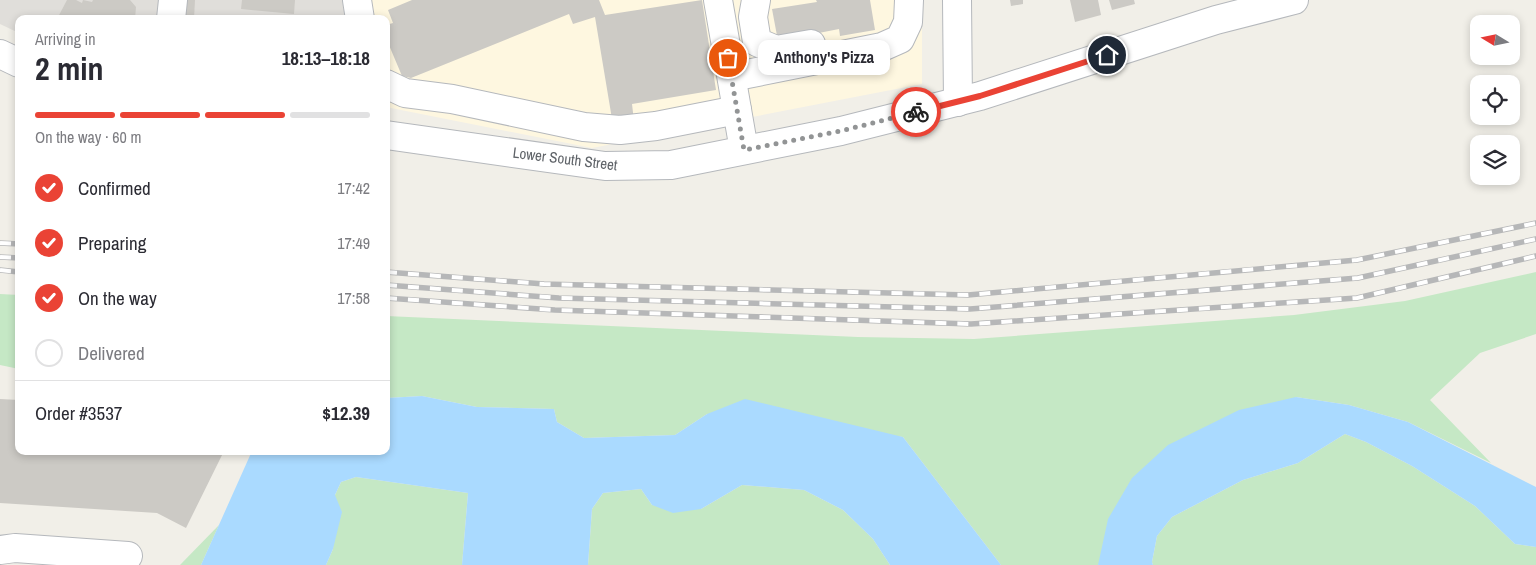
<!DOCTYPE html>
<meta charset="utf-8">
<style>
:root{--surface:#fff;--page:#f7f7f7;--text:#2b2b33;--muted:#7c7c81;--line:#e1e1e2;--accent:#ea4335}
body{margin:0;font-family:"Archivo Narrow",sans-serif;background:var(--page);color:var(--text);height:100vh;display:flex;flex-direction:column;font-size:19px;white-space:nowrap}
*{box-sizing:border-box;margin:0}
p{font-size:16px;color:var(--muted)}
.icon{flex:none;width:28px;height:28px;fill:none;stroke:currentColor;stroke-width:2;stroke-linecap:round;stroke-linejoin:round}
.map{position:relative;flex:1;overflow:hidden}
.details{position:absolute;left:15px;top:15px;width:375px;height:440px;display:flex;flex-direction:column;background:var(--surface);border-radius:10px;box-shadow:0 2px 8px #0003}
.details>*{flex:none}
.needle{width:32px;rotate:280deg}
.fabs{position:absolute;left:1470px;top:15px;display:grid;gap:10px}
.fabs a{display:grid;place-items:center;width:50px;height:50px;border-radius:10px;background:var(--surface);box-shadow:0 2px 8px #0003;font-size:25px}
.pin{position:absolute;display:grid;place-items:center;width:42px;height:42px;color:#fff;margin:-21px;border:2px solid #fff;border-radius:50%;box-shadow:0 1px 5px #0007}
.courier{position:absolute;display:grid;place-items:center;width:50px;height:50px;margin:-25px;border:4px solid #ea4335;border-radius:50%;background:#fff;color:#222;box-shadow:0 1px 6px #0007}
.bubble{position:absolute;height:35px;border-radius:10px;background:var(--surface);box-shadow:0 2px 8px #0003;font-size:16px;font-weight:700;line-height:35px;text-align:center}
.headline em{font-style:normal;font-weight:700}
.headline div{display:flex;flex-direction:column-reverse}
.headline{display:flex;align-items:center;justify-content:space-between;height:85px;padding:0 20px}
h1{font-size:32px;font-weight:700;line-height:38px}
.bar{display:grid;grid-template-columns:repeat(4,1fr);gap:8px 5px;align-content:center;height:60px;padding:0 20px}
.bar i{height:6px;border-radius:4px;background:var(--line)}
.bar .selected{background:var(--accent)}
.bar p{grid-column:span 4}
.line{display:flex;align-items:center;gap:12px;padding:0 20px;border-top:1px solid var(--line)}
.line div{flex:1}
ol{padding:0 20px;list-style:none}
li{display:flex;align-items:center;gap:15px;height:55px}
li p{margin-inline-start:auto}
li .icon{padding:5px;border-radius:50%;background:var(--accent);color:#fff;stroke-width:4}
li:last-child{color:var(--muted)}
li i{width:28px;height:28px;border:2px solid var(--line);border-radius:50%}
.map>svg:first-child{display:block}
</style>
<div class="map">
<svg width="1536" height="565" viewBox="0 0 1536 565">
<rect width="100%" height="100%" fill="#f1efe8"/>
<polygon fill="#fef7e0" points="354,0 922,0 922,84 592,148 386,107 386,19 352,19"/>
<polygon fill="#e0deda" points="0,0 346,0 344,19 19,19 19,33 0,24"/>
<g fill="#c5e8c5">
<polygon points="1536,272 1536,334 1480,353 1430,400 1491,463 1408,422 1349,405 1296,397 1098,565 1001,565 903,437 707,414 675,435 584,438 557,422 554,409 477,407 422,396 386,398 386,316 858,337 974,339 1294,315 1405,301"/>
<polygon points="0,294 19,295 19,369 0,365"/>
<polygon points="1345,434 1366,442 1412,466 1475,506 1515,544 1536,547 1536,565 1153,565 1152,562 1157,536 1172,517 1243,480 1298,463"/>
<polygon points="356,477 468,493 462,565 326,565 333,549 335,495 341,482"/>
<polygon points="742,485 804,490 843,510 873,539 890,565 588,565 592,509 603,493 641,489 652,505 701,509"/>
<polygon points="219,525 201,565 180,565"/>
</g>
<g fill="#aadaff">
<polygon points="422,396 477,407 554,409 557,422 584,438 675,435 707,414 745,399 903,437 1001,565 890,565 873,539 843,510 804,490 742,485 701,509 673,513 652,505 641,489 603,493 592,509 588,565 462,565 468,493 356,477 341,482 335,495 342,512 333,549 326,565 201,565 252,451 386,451 386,398"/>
<polygon points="1296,397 1349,405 1408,422 1536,487 1536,547 1515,544 1475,506 1412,466 1366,442 1345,434 1298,463 1243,480 1172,517 1157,536 1152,562 1153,565 1098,565 1108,519 1132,478 1168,445 1239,410"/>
</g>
<g fill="#cccac5">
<polygon points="67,0 76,0 82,3 83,0 92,2 93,0 130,0 136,7 135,19 57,19"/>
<polygon points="169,0 195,0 194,19 176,18"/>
<polygon points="242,0 295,0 294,14 241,9"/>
<polygon points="412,0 599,0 605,15 702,0 716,90 632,104 634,121 613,125 595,17 573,24 569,14 411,78 402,76 386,38 386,25 393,23 388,10"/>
<polygon points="816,0 870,0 875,30 840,36 839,29 778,41 772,9 817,2"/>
<polygon points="1010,0 1023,0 1023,4 1011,6"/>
<polygon points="1070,0 1098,0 1101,15 1075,22"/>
<polygon points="1109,0 1134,0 1135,4 1112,10"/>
<polygon points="0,399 19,400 19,451 224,451 186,528 157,513 0,503"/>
</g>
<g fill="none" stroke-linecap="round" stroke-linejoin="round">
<defs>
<g id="minor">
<polyline points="357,0 360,19"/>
<polyline points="718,0 744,150"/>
<polyline points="756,0 753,17 757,42 776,50 811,44"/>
<polyline points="957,0 958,102"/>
<polyline points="171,19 173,0"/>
<polyline points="0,54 19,63"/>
<polyline points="732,77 882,47 900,39 908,22 909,0"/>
<polyline points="386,84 405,93 452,99 584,127 620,130 656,126 737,110"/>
<polyline points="386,135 605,166 671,165 841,131 980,96 1216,20 1294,0"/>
<polyline points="0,550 15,548 128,556"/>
</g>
</defs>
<use href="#minor" stroke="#b5b8bc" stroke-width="30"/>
<use href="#minor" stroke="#fff" stroke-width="28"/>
<defs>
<g id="rail">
<polyline points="0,243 19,244"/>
<polyline points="0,257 19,258"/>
<polyline points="0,270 19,272"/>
<polyline points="386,272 544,284 968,295 1357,260 1536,223"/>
<polyline points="386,285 559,298 970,309 1358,278 1536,239"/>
<polyline points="386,298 555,310 971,324 1357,298 1536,256"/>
</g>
</defs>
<use href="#rail" stroke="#b6b7b8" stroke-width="5.5"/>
<use href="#rail" stroke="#fff" stroke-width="4" stroke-dasharray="11" stroke-linecap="butt"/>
</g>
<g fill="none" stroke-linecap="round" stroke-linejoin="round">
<polyline stroke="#929495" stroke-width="5" stroke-dasharray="0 9" points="728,58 744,150 841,131 916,112"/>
<polyline stroke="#ea4335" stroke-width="6" points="916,112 980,96 1107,55"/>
</g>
<g text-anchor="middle" stroke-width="4" stroke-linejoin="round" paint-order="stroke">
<g font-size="15" fill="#5f6368" stroke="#fff">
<text transform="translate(565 159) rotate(7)" y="5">Lower South Street</text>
</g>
</g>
</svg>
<div class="fabs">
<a><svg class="needle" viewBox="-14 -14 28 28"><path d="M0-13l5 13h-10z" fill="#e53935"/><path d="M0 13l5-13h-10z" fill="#7c7c81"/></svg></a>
<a><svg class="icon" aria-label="locate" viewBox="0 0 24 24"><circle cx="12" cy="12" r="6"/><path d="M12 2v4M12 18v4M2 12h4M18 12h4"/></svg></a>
<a><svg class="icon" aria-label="layers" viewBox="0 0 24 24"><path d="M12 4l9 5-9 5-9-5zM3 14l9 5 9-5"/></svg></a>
</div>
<div class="pin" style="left:728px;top:58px;background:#ea580c"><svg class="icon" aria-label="bag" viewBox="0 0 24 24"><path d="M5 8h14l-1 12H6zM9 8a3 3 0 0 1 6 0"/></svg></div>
<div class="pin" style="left:1107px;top:55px;background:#1f2937"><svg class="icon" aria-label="home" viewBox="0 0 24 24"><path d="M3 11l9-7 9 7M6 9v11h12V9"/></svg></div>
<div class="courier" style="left:916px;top:112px"><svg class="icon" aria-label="bike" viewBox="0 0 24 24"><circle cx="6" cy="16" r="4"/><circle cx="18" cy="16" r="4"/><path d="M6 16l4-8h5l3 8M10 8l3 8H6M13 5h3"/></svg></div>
<div class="bubble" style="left:758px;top:40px;width:132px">Anthony's Pizza</div>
<section class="details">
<div class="headline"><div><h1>2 min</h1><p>Arriving in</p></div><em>18:13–18:18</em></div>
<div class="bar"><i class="selected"></i><i class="selected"></i><i class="selected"></i><i></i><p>On the way · 60 m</p></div>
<ol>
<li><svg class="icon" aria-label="check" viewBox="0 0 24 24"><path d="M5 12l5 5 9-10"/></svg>Confirmed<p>17:42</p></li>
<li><svg class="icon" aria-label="check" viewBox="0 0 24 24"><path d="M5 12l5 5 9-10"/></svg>Preparing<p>17:49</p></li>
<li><svg class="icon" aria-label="check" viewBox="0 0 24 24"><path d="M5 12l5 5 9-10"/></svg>On the way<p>17:58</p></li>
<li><i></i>Delivered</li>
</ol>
<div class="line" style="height:65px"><div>Order #3537</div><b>$12.39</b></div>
</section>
</div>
